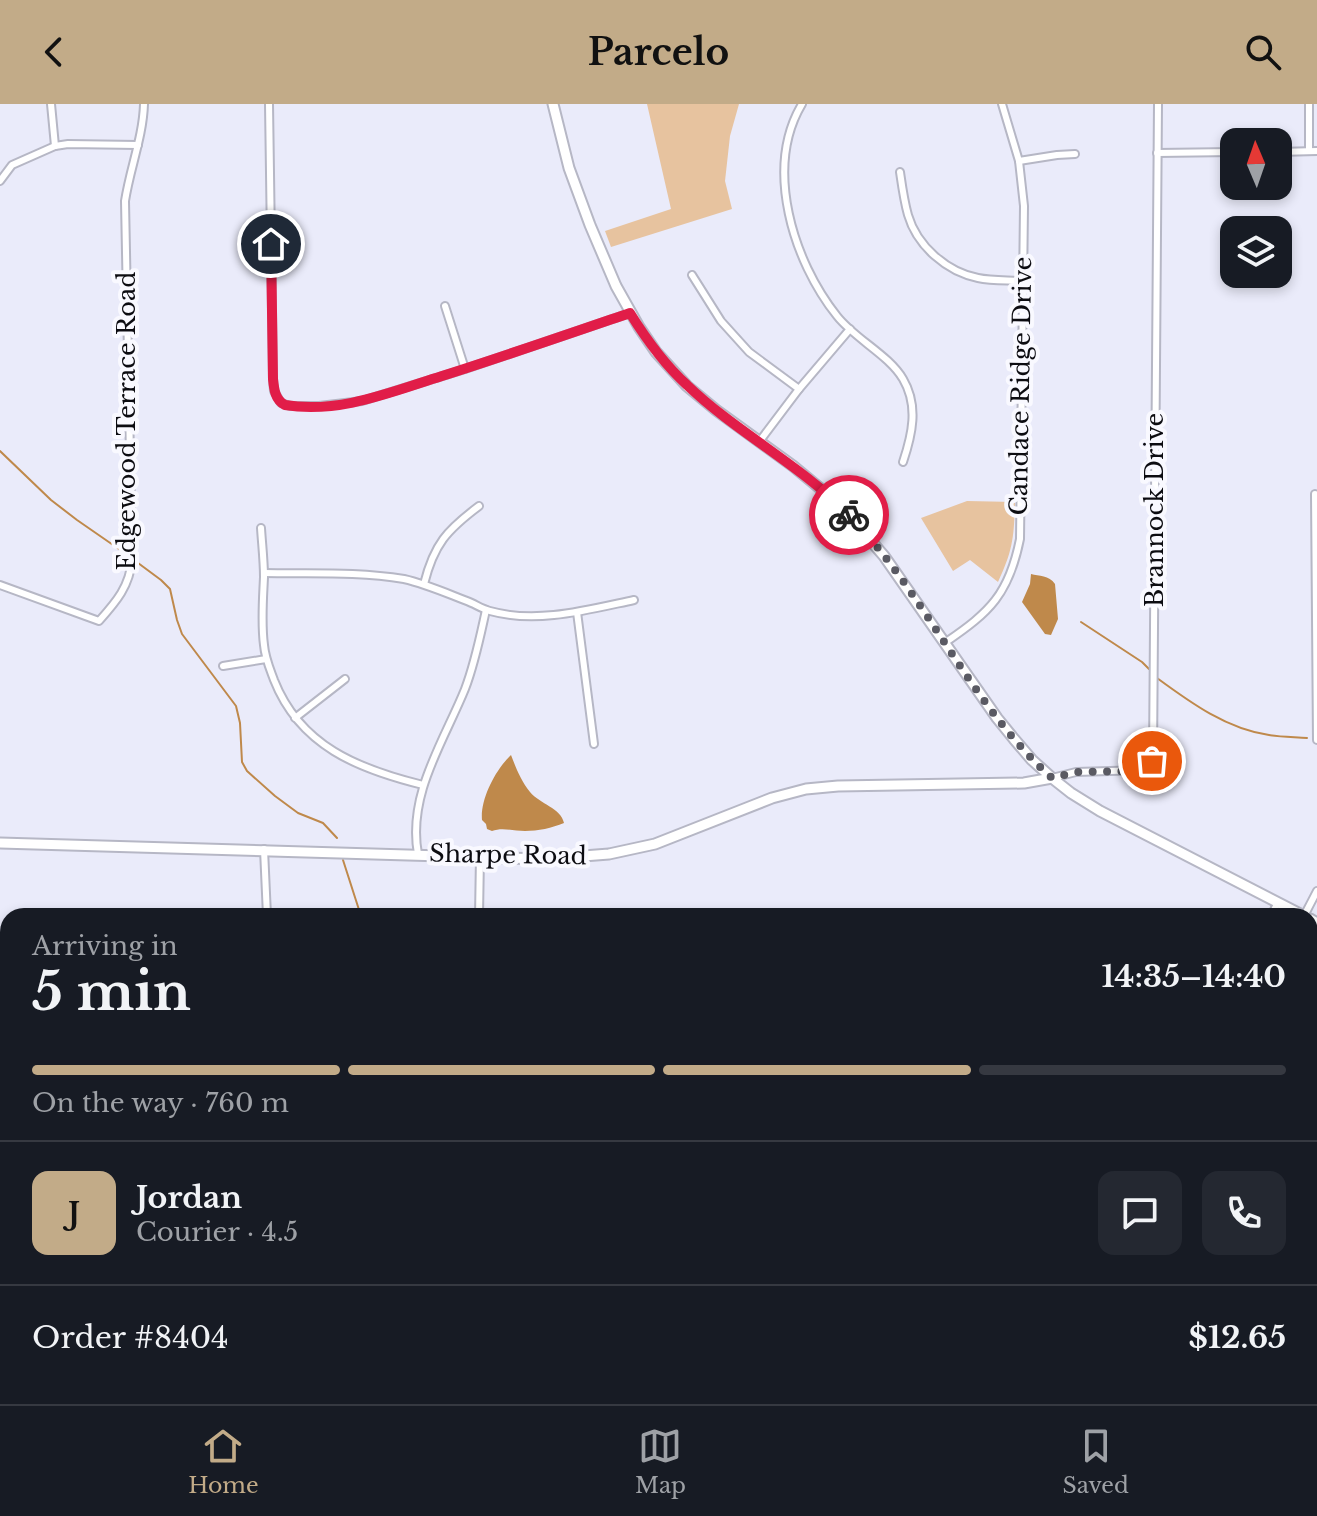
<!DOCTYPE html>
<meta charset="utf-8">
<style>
:root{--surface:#171b24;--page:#242831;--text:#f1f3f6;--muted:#9ea1a6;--line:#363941;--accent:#c2ab88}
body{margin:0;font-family:"Libre Baskerville",serif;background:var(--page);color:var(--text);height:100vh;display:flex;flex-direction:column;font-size:30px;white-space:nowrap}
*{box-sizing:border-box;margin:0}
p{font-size:26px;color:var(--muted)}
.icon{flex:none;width:44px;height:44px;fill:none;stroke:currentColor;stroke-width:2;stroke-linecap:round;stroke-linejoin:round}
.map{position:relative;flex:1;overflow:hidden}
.details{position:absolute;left:0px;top:804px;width:1318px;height:496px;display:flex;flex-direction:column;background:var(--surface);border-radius:24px 24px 0 0;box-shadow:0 4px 12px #0003}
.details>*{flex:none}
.needle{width:52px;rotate:358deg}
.fabs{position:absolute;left:1220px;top:24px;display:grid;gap:16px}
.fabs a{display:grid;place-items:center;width:72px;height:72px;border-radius:16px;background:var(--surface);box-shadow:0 4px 12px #0003;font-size:40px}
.pin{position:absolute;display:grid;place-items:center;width:68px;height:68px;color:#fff;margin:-34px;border:4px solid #fff;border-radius:50%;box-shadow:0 2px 8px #0007}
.courier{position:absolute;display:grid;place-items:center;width:80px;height:80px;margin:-40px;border:6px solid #e11d48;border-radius:50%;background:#fff;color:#222;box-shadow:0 2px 10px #0007}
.summary em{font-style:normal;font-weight:700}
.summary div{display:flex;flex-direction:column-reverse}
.summary{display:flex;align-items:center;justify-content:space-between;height:136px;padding:0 32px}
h1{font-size:52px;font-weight:700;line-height:60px}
.bar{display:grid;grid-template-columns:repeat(4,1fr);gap:12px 8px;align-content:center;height:96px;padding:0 32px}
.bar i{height:10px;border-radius:6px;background:var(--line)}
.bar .on{background:var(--accent)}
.bar p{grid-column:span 4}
.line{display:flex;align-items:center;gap:20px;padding:0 32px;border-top:2px solid var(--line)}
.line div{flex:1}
.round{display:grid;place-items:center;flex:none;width:84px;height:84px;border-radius:16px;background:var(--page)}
header{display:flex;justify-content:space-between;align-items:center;height:104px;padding:0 32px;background:var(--accent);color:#111;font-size:36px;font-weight:700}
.dock{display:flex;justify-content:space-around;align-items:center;height:112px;border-top:2px solid var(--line);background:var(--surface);font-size:22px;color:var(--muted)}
.dock a{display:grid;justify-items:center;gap:4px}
.dock .on{color:var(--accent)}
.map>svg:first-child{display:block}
</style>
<header><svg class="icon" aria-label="back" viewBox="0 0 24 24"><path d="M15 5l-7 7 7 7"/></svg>Parcelo<svg class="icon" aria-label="search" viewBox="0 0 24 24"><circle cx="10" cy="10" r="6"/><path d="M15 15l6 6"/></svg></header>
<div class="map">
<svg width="1317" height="1300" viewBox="0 0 1317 1300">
<rect width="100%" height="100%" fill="#eaebfa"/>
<g fill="#e7c39f">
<polygon points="647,0 739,0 730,32 725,77 732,105 611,143 605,127 671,105"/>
<path d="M967,397L1015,398C1014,433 1013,446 998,478L970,456L953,467L921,414Z"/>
</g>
<g fill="#bf894b">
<path d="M1031,470C1039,472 1049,471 1055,480L1058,515L1051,531L1045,530L1022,498L1030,480Z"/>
<path d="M511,651C516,664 521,677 530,688C540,700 561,704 564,719C552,724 538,727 525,727C514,727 502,723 492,727L487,725L486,720L482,716C480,695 496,665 511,651Z"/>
</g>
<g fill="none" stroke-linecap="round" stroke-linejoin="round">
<g stroke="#bf894b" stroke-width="2">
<polyline points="0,347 51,396 77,416 129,452"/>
<polyline points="134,456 161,476 170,485 177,516 182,530 236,602 240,619 242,658 247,667 275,692 298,709 323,719 337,734"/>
<polyline points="1081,518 1142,558 1149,565"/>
<path d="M1157,574C1191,599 1227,625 1269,631C1282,633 1295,633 1307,634"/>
<polyline points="343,756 361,812"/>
<polyline points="0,1245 8,1245"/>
<polyline points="782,1292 785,1300"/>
</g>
<defs>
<g id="street">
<polyline points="51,0 55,42"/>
<polyline points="269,0 273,275 274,287 281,299 290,302 319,302 362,297 465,265 630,209"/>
<path d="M802,0C764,64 793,157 837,212C855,235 889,251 903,275C919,302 912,331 903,358"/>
<polyline points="1309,47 1309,0"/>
<polyline points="1278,48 1317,47"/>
<polyline points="1157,49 1234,48"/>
<polyline points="1019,57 1057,51 1075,50"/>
<path d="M900,68C902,82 904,97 908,111C917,142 947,168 978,174C992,177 1008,176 1022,177"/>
<polyline points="0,77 12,61 55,42 68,40 138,41"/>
<polyline points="692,171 721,217 749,248 799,285"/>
<polyline points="445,202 465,265"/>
<polyline points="759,338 799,285 850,225"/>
<polyline points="1315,390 1317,636"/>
<path d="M261,424C262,440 264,457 264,473C263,496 261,518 264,541C265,554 270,565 274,576C300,642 358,665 423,681"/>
<path d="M264,469C311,470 357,467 404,475C426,480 446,489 467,497C475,500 482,505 490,507C537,520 587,506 634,496"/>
<path d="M424,480C434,440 447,426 479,402"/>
<path d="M0,481L99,517C116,498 130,482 132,455L125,97C130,64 143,33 144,0"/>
<polyline points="577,508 594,640"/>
<path d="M946,538C990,508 1009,490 1020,435L1024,102L1019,57L1002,0"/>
<polyline points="223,562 266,555"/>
<polyline points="295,614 345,575"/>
<polyline points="1052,674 1076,668 1144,666 1149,662 1153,654 1158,0"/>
<polyline points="264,745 267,812"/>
<path d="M418,750C407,691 444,637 465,585C475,559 480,533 486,506"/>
<polyline points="479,812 480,752"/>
<polyline points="1271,812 1278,798"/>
<polyline points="1304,812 1317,787"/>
<polyline points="1310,1069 1317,1072"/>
<polyline points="0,1090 1,1140"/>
<polyline points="1310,1238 1317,1238"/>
<polyline points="472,1292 473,1300"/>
<polyline points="268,1300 269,1292"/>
<polyline points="407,1300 421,1292"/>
<polyline points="610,1300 628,1292"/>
</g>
<g id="secondary">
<polyline points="553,0 569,64 590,121 616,182 639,223 656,248 687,282 716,306 793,362 839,400 884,452 997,614 1014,635 1032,656 1052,674 1071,689 1100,707 1304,812"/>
<polyline points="0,739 545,755 609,750 655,740 772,694 806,685 838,682 1024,679 1052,674"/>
<polyline points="1310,815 1317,819"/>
</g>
</defs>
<use href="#street" stroke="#b6b7c5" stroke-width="10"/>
<use href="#secondary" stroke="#b6b7c5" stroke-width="13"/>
<use href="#street" stroke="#fff" stroke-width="6"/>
<use href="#secondary" stroke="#fff" stroke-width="9"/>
</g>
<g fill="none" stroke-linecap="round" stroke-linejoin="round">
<path stroke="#5a5a63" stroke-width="8" stroke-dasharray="0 14.4" d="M849,411C926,490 970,601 1052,674L1076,668L1140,667L1149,662L1152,657"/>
<path stroke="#e11d48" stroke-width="10" d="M271,140L273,275C274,285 275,296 285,301C339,310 391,288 442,272C505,252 568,230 630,209C646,235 664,260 687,281C737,329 801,361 849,411"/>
</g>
<g text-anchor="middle" stroke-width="8" stroke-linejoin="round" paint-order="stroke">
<g font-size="24" fill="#0c0c11" stroke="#f9f9ff">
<text transform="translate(1021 282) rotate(-89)" y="8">Candace Ridge Drive</text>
<text transform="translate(127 317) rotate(-90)" y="8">Edgewood Terrace Road</text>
<text transform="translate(1155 406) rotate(-90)" y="8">Brannock Drive</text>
<text transform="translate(508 751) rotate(1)" y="8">Sharpe Road</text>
</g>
</g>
</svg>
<div class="fabs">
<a><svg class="needle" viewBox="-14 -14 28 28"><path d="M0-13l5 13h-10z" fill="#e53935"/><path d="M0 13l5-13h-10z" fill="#9ea1a6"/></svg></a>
<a><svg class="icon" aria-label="layers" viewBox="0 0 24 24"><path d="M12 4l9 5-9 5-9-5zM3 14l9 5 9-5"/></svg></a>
</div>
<div class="pin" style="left:1152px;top:657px;background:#ea580c"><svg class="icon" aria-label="bag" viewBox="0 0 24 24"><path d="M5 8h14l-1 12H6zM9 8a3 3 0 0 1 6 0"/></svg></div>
<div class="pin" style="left:271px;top:140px;background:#1f2937"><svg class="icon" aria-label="home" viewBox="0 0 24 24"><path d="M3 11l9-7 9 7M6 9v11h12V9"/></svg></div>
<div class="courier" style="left:849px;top:411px"><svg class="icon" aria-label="bike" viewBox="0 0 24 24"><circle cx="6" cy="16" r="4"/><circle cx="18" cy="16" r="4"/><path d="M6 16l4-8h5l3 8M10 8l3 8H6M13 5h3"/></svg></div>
<section class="details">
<div class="summary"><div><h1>5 min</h1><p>Arriving in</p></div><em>14:35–14:40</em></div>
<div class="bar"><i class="on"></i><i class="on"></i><i class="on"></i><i></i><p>On the way · 760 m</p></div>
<div class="line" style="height:144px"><b class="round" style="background:var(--accent);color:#111">J</b><div><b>Jordan</b><p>Courier · 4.5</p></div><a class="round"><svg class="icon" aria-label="chat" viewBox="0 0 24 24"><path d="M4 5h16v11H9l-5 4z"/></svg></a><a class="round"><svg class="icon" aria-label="phone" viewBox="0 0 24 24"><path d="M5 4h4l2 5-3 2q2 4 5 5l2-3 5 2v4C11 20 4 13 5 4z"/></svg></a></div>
<div class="line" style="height:104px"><div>Order #8404</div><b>$12.65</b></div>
</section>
</div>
<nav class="dock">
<a class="on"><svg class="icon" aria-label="home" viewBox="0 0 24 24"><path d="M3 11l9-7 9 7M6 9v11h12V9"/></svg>Home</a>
<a><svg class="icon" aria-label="map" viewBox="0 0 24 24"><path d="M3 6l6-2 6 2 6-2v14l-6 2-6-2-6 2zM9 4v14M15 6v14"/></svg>Map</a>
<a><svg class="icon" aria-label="saved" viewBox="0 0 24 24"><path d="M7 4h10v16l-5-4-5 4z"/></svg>Saved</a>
</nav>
